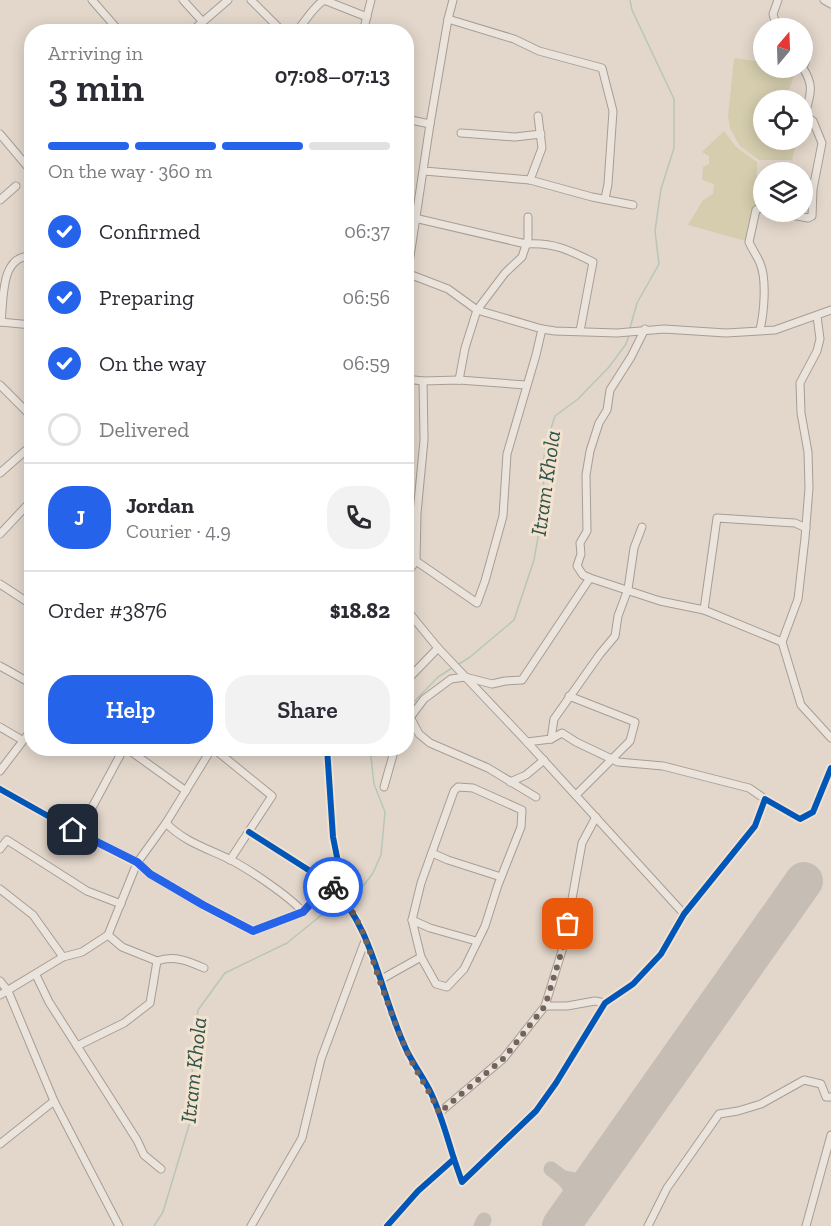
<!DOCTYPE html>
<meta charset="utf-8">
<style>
:root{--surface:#fff;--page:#f2f2f3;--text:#2b2b33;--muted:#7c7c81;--line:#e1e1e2;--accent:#2563eb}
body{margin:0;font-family:"Zilla Slab",serif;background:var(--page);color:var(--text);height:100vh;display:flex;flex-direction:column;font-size:22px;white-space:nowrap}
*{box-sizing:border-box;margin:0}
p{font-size:20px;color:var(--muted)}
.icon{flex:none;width:33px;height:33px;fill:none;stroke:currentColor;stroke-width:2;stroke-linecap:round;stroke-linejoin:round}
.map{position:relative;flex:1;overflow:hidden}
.details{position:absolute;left:24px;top:24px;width:390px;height:732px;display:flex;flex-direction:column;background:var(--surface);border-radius:24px;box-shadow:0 3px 15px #0003}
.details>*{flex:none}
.needle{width:39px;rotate:19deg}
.controls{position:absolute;left:753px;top:18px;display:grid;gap:12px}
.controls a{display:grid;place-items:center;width:60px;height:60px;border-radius:50%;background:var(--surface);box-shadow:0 3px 15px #0003;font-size:30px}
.pin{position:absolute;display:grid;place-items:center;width:51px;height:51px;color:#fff;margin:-26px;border-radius:12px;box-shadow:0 3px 9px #0006}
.courier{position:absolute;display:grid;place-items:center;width:60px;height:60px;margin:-30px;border:4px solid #2563eb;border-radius:50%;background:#fff;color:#222;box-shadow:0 2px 8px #0007}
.headline em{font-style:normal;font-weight:600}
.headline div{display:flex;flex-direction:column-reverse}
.headline{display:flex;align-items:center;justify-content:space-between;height:102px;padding:0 24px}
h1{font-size:39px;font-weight:600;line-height:45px}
.bar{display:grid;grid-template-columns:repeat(4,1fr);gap:9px 6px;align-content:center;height:72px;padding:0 24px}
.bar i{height:8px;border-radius:4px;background:var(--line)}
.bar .current{background:var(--accent)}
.bar p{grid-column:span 4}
.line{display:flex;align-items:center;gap:15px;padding:0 24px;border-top:2px solid var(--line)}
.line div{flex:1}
.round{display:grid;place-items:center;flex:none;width:63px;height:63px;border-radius:24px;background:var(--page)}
ol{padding:0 24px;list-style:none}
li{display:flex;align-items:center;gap:18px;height:66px}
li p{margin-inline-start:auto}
li .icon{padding:6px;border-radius:50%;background:var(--accent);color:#fff;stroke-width:4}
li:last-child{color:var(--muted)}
li i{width:33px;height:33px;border:3px solid var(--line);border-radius:50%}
.cta{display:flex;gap:12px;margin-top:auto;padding:12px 24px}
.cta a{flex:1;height:69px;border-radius:24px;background:var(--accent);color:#fff;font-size:24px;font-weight:600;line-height:69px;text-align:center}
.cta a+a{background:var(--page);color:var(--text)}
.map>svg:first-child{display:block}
</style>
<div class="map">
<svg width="831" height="1226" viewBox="0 0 831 1226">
<rect width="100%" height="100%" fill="#e3d7cb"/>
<g fill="#d5cdae">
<polygon points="734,58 763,62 764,68 787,68 794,76 785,100 764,100 764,140 797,140 792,160 759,160 740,146 730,128 728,116"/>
<polygon points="724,131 736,147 757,162 757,205 754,209 746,241 688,225 703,200 713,194 714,184 702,180 703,167 709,164 709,156 702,152"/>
</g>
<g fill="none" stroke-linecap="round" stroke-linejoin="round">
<g stroke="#b7c6b9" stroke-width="1.5">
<polyline points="630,0 632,10 674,99 674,148 661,189 655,231 659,264 637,303 630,328"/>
<polyline points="459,664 470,657 514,620 534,560 544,503 543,463 546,444 555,416 578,399 609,367 626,344 629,335"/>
<polyline points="406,710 438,677 452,668"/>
<polyline points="344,897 364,885 373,873 381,855 385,812 374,784 370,748"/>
<polyline points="154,1226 163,1212 193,1112 192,1049 198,1010 225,973 287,943 340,900"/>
</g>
<g stroke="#c6bdb4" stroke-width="15">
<path d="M551,1169C571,1183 574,1188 571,1212"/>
<polyline points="565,1178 580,1181 596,1176"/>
<polyline points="481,1226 484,1220"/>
</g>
<polyline stroke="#c6bdb4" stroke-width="38" points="561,1226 804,881"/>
<defs>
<g id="minor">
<polyline points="92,0 120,32"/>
<polyline points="183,0 202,21"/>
<polyline points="251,0 283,32"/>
<polyline points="824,0 831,4"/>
<polyline points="448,19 514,39 539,51 602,68 613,111 608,184 605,199"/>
<polyline points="777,28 773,14 778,0"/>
<polyline points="191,32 228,0"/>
<path d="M296,32C306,21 312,8 324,0L367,17"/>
<polyline points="363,32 371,0"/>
<polyline points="406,119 430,124"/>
<polyline points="461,133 515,137 541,134"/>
<polyline points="0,134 32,172"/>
<polyline points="424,171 530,180 592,197 633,205"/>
<polyline points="530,180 542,148 538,116"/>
<polyline points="0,200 16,186"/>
<path d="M775,212L808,218L812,216L813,189L822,143L813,121L805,115C810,94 815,87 803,68L808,53L807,39H802"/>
<path d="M406,216L526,244C553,242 569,250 593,262L580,331"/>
<polyline points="409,274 448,289 477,310 542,329 555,331 617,333 664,329 726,333 775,330 831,310"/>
<polyline points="406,283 430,124 448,19 453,0"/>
<polyline points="817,316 820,339 817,351 800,383 801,413 808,452 809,488 805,538 798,599 782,642 801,705 831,738"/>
<polyline points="0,322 32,325"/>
<path d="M1,322C4,298 0,255 32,256"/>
<path d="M760,330C764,312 767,280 760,263C757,256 752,249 749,242L756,210L759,208L764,209"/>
<polyline points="406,379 423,381 459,380 526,385"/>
<polyline points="459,380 465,348 477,310 505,273 522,257 528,239 528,217"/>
<polyline points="0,385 32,417"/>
<polyline points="0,473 32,445"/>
<polyline points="0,534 32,500"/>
<polyline points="416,561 477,603 485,581 503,516 507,454 536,355 542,329"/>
<polyline points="406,574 416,561 417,513 424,440 423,381"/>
<polyline points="590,578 583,575 577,566 581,554 580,543 587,531 586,475 590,451 599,423 607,410 610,390 631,357 645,329"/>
<polyline points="0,584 32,605"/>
<polyline points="406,609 438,648 527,742 684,914"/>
<polyline points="704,610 717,518 795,523 806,528"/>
<polyline points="0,666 32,684"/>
<polyline points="406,681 438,648"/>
<polyline points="569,696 635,722 630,741 576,795"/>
<polyline points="410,717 419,734 430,743 488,768 536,797"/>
<polyline points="406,723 424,699 451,679 465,677 492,684 505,681 522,680 590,578 660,601 704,610 782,642"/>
<polyline points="0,727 22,740"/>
<polyline points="551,739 562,733 576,742 618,762 663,766 749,788 765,799"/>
<polyline points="527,742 551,739 554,719 600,654 615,636 618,616 628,589 634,548 642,527"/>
<polyline points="126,748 186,791"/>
<polyline points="213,748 272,796 230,860"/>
<path d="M327,748L333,837L339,867L329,883C374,927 380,994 406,1049C413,1064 424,1078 431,1093C441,1114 447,1137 454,1159L418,1191L387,1226"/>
<polyline points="0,771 32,729"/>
<polyline points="510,782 526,775 544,760"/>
<polyline points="384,787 395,748"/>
<polyline points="0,789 73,830 137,863 150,874 203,905 253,931 303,912 329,883 249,832"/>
<path d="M166,823C184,842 209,849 231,860C250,870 289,896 303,912"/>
<polyline points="73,830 88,815 124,748"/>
<polyline points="0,849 7,840 87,891 121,904"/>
<polyline points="432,853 448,860 501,877"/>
<polyline points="0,889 33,915 63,957"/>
<polyline points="412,920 430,928 476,941"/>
<path d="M108,935L122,947L157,961C174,955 188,961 204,968"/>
<polyline points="36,975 49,1002 137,1140 144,1155 161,1169"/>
<polyline points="380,980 421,957 412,920 421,883 454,791 458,787 473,788 522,810 521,827 498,885 485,926 464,969 447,987 436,984 421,957"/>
<polyline points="0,981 8,991 54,1101 119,1226"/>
<polyline points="0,995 63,957 82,952 108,935 137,863 166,823 212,748"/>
<polyline points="545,1006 567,1006 595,1001 605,1003"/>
<polyline points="77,1046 124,1023 150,1003 157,961"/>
<polyline points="439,1113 504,1058 545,1006 564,944 582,843 596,817"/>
<polyline points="0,1144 54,1101"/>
<polyline points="454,1159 462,1182 536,1111 556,1083 605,1003 633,984 661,954 684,914 755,826 765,799 800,819 813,812 831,768"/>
<polyline points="251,1226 302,1138 321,1059 366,938"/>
<polyline points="648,1226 667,1188 719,1114 738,1111 761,1104 804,1080 821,1084 826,1097 831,1097"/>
<polyline points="806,1226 831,1135"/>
</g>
</defs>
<use href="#minor" stroke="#a89d94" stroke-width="9"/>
<use href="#minor" stroke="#ebe4dd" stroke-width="7"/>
<defs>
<g id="cycleway">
<path d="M327,748L333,837L339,867L329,883C374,927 380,994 406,1049C413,1064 424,1078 431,1093C441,1114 447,1137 454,1159L418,1191L387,1226"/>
<polyline points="0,789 73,830 137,863 150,874 203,905 253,931 303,912 329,883 249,832"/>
<polyline points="454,1159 462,1182 536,1111 556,1083 605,1003 633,984 661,954 684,914 755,826 765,799 800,819 813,812 831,768"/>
</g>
</defs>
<use href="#cycleway" stroke="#f4e2d0" stroke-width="10"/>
<use href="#cycleway" stroke="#0057b8" stroke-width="6"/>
</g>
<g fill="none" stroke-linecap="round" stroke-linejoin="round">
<path stroke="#73635a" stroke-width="6" stroke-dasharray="0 10.8" d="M333,887C360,913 368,947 380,982C388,1004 396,1026 405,1047C414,1070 430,1090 439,1113L504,1058L545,1006L564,944L568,924"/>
<polyline stroke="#2563eb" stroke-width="8" points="73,830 137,862 150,874 203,905 253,931 303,912 329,883 333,887"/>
</g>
<g text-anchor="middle" stroke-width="6" stroke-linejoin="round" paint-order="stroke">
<g font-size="22" font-style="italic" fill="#2d554a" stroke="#f4e2d0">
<text transform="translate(545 483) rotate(-82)" y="8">Itram Khola</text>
<text transform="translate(193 1070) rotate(-84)" y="8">Itram Khola</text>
</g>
</g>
</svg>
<div class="controls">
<a><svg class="needle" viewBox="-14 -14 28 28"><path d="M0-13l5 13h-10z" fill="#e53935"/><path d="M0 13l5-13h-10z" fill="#7c7c81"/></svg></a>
<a><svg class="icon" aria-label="locate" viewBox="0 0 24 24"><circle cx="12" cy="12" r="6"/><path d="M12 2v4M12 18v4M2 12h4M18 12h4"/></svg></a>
<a><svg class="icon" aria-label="layers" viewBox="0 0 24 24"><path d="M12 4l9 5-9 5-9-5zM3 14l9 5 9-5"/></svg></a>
</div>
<div class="pin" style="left:568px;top:924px;background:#ea580c"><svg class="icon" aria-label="bag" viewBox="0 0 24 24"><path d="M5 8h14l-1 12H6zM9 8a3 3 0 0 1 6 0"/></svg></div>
<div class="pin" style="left:73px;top:830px;background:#1f2937"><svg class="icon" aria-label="home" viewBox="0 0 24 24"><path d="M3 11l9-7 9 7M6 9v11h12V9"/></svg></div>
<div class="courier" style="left:333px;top:887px"><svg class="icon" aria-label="bike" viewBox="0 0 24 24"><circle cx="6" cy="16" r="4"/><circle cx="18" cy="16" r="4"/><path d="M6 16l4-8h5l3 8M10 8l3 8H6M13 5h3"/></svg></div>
<section class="details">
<div class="headline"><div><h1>3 min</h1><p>Arriving in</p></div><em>07:08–07:13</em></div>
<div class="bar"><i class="current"></i><i class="current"></i><i class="current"></i><i></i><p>On the way · 360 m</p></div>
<ol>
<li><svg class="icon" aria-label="check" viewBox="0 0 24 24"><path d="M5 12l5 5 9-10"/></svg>Confirmed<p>06:37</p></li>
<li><svg class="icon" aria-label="check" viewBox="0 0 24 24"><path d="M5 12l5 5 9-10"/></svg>Preparing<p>06:56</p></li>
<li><svg class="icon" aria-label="check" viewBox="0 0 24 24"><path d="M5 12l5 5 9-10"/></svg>On the way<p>06:59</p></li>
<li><i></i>Delivered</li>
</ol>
<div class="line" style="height:108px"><b class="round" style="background:var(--accent);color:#fff">J</b><div><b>Jordan</b><p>Courier · 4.9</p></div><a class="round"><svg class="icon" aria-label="phone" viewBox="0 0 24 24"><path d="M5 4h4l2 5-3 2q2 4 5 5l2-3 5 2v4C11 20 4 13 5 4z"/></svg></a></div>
<div class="line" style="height:78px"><div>Order #3876</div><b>$18.82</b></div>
<div class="cta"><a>Help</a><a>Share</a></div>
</section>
</div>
